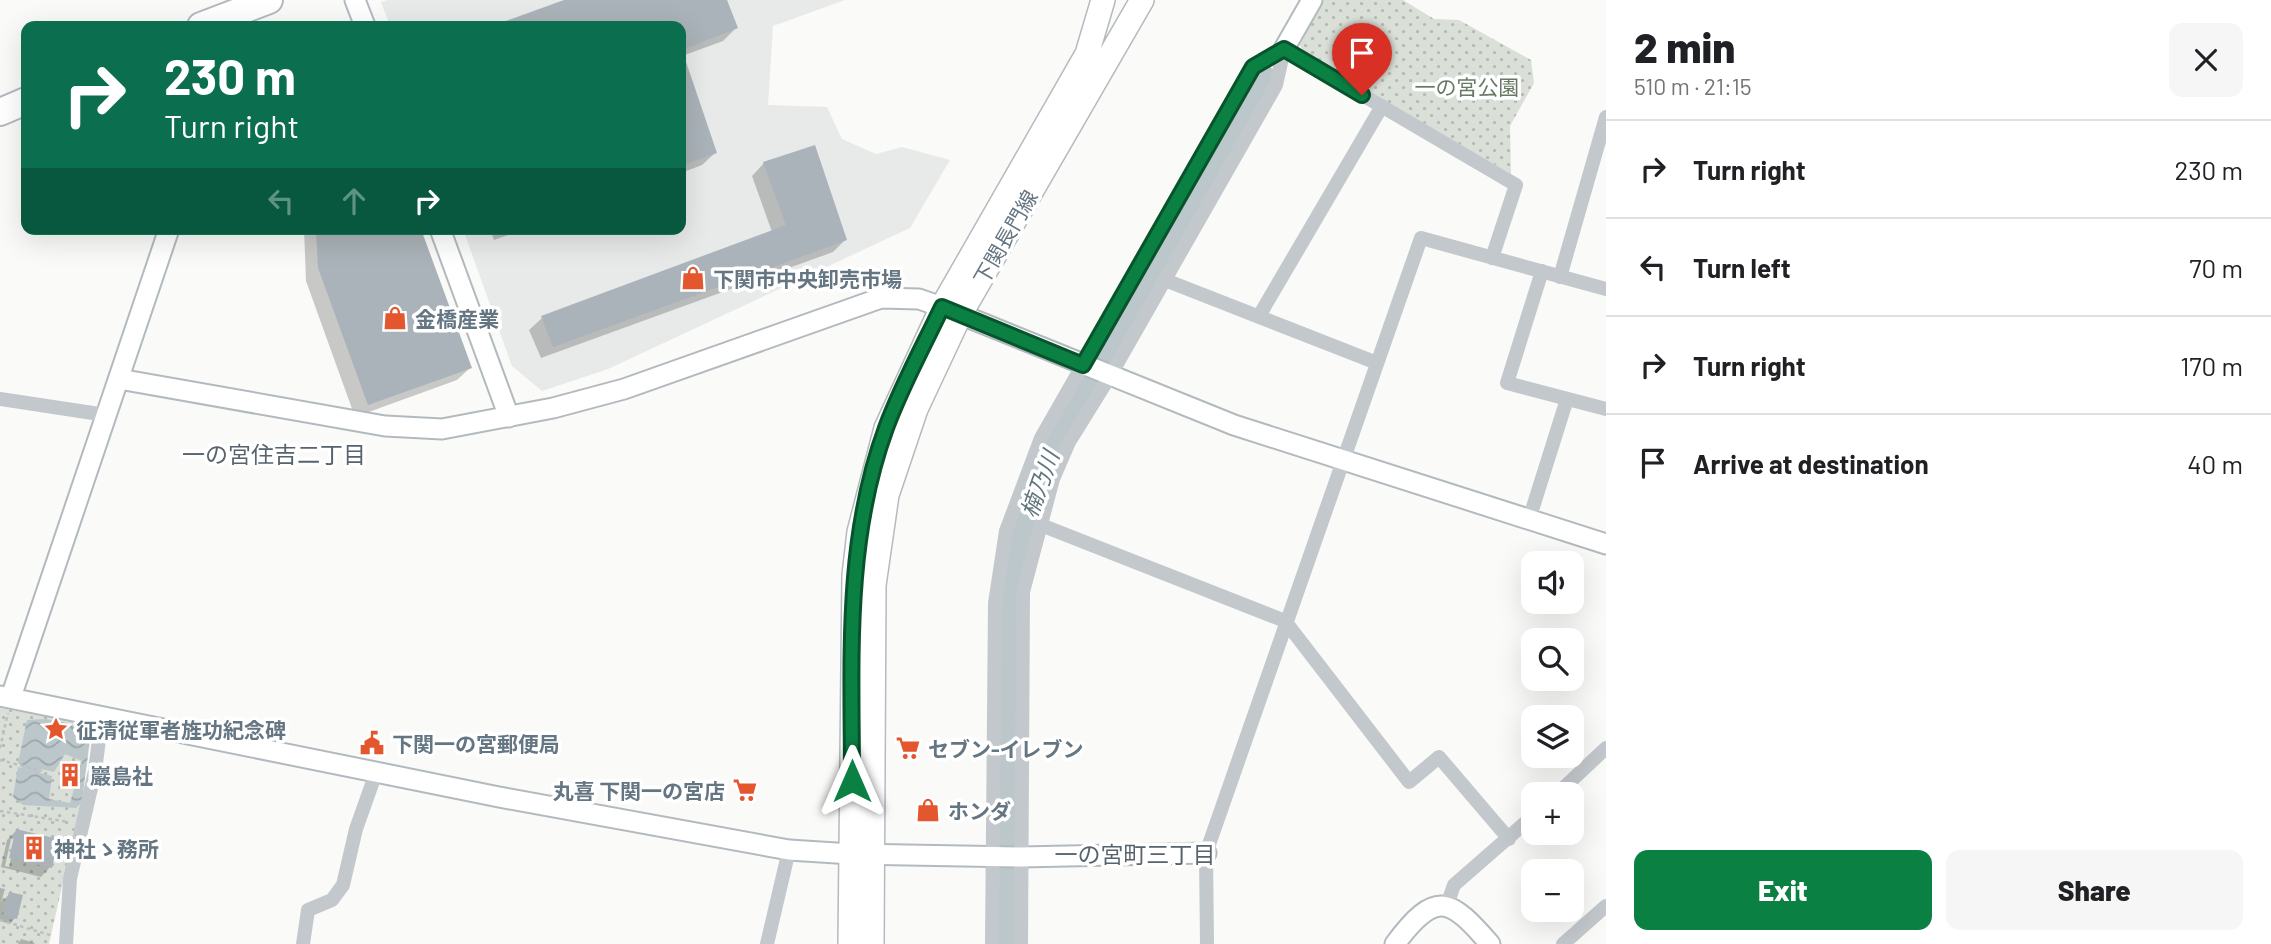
<!DOCTYPE html>
<html lang="en">
<head>
<meta charset="utf-8">
<style>
	:root { --surface:#fff; --page:#f6f6f6; --text:#202124; --muted:#757577; --line:#e0e0e0; --accent:#0b8043 }
	body { margin:0; font-family:Barlow,"Noto Sans JP",sans-serif; background:var(--page); color:var(--text); height:100vh; display:flex; flex-direction:column; font-size:26px; white-space:nowrap }
	* { box-sizing:border-box; margin:0 }
	p { font-size:23px; color:var(--muted) }
	.icon { flex:none; width:38px; height:38px; fill:none; stroke:currentColor; stroke-width:2; stroke-linecap:round; stroke-linejoin:round }
	.map { position:relative; flex:1; overflow:hidden }
	.drawer { display:flex; flex-direction:column; background:var(--surface); width:665px }
	.drawer>* { flex:none }
	.hud { position:absolute; left:21px; top:21px; width:665px; height:214px; border-radius:14px; box-shadow:0 7px 28px #0002; background:#0b6e4f; color:#fff; overflow:hidden }
	.buttons { position:absolute; left:1521px; top:551px; display:grid; gap:14px }
	.buttons a { display:grid; place-items:center; width:63px; height:63px; border-radius:14px; background:var(--surface); box-shadow:0 7px 28px #0002; font-size:35px }
	.pin { position:absolute; display:grid; place-items:center; width:60px; height:60px; color:#fff; margin:-72px -30px; border-radius:50% 50% 50% 0; rotate:-45deg; box-shadow:0 0 7px #0007 }
	.pin .icon { rotate:45deg }
	.me { position:absolute; width:77px; margin:-38px; rotate:0deg; stroke-linejoin:round; filter:drop-shadow(0 0 5px #0008) }
	.turn { display:flex; align-items:center; gap:24px; height:147px; padding:0 28px; font-size:32px }
	.turn .icon { width:91px; height:91px; stroke-width:2.5 }
	.turn b { display:block; font-size:49px; line-height:60px }
	.lanes { display:flex; align-items:center; height:66px; padding:0 28px; background:#0003; justify-content:center; gap:35px; direction:ltr }
	.lanes .off { opacity:.35 }
	.round { display:grid; place-items:center; flex:none; width:74px; height:74px; border-radius:14px; background:var(--page) }
	.overview { display:flex; align-items:center; justify-content:space-between; height:119px; padding:0 28px }
	h1 { font-size:42px; font-weight:800; line-height:52px }
	.button { display:flex; gap:14px; margin-top:auto; padding:14px 28px }
	.button a { flex:1; height:80px; border-radius:14px; background:var(--accent); color:#fff; font-size:28px; font-weight:800; line-height:80px; text-align:center }
	.button a+a { background:var(--page); color:var(--text) }
	ul { padding:0; list-style:none }
	li { display:flex; align-items:center; gap:21px; height:98px; padding:0 28px; border-top:2px solid var(--line) }
	li div { flex:1 }
	li b { display:block; font-size:26px }
	li em { font-style:normal }
	main { display:flex; flex:1; min-height:0 }
	.map>svg:first-child { display:block }
</style>
</head>
<body>
<main>
<div class="map">
<svg width="1606" height="944" viewBox="0 0 1606 944">
	<defs>
		<pattern id="park-dots" width="8" height="8" patternUnits="userSpaceOnUse" patternTransform="scale(1.75)"><rect width="8" height="8" fill="#dadfd7"/><path d="M2 2h.1M6 6h.1" fill="none" stroke="#b4b9b4" stroke-width="1.8" stroke-linecap="round"/></pattern>
		<pattern id="water-waves" width="16" height="10" patternUnits="userSpaceOnUse" patternTransform="scale(1.75)"><rect width="16" height="10" fill="#bbc7cb"/><path d="M0 5q4-4 8 0t8 0" fill="none" stroke="#9ca6aa"/></pattern>
	</defs>
	<rect width="100%" height="100%" fill="#fafaf8"/>
	<path fill="#e8e9e9" d="M387,0H845L773,26L768,105L827,107L842,139L876,154L902,147L950,160L910,228L608,369L542,391L512,366L463,229H681V26H390L381,2Z"/>
	<path fill="url(#park-dots)" d="M1324,0H1403L1434,19L1459,20L1531,60L1534,83L1510,126L1511,174L1305,54L1298,42Z
		M0,708L83,722L91,736L81,803L49,944H0Z"/>
	<path fill="url(#water-waves)" fill-rule="evenodd" d="M46,719L55,721L52,734H61L58,721L86,728L90,736L82,802L76,808L23,805L13,797L18,767L22,768L23,765L18,763L27,720ZM65,754L82,761L70,803L49,799L52,776L40,773L41,769L54,772Z"/>
	<path fill="#0003" fill-rule="evenodd" d="M569,0H725L736,28L723,41L682,56L715,153L702,165L681,173V26H496Z
		M764,163L845,240L833,252L541,358L529,330L542,318L772,232L752,176Z
		M304,229H419L470,368L457,380L355,417L306,281Z
		M490,229H525L494,240Z
		M68,771L73,772L70,782L64,781Z
		M16,831L50,867L41,877L1,867L7,840ZM11,839H15L9,867L5,866Z
		M0,888L5,889L1,902L10,894L15,918L10,924L0,921Z
		M21,939L35,943L34,944H18Z"/>
	<g fill="none" stroke-linecap="round" stroke-linejoin="round">
		<path stroke="#bbc7cb" stroke-width="26" d="M1007,944C1007,878 1007,812 1007,747C1007,632 1006,552 1053,444L1263,78"/>
	</g>
	<path fill="#aab3b9" d="M564,0H727L738,28L682,50L717,153L681,166V26H492Z
		M815,145L847,240L553,347L541,316L786,225L763,162Z
		M316,229H421L472,368L368,405L318,268Z
		M16,829L58,839L52,868L9,858Z
		M9,892L23,895L17,919L3,915Z"/>
	<g fill="none" stroke-linecap="round" stroke-linejoin="round">
		<g stroke="#b3babf" stroke-width="23">
			<path id="secondary" d="M355,0L365,26
				M1284,49L1312,0
				M440,229L509,417
				M119,379L385,426L442,429L553,408L624,389L881,298L919,299L942,307L1234,425L1606,544
				M0,696L499,797L789,850L852,854L1021,857L1206,853
				M11,697L169,229
				M1395,944C1436,889 1450,898 1490,944"/>
		</g>
		<g stroke="#b5babe" stroke-width="26">
			<path id="primary" d="M850,944L854,575L859,532L886,428L942,307L1087,54L1103,0
				M872,944L874,585L887,495L916,409L960,315L1142,0"/>
		</g>
		<g stroke="#b4b9bd" stroke-width="30">
			<path id="highway" d="M201,26L269,0
				M0,112L26,101"/>
		</g>
		<path stroke="#bbbfc2" stroke-width="2.5" stroke-dasharray="3.5 3.5" stroke-linecap="butt" d="M0,748L8,713
			M0,760L42,771
			M0,811L69,822
			M0,920L53,936"/>
		<path stroke="#c3c8cc" stroke-width="14" d="M1284,49L1516,185L1492,258
			M1542,271L1507,383L1606,409
			M1560,277L1606,117
			M1165,280L1377,363
			M1259,316L1382,106
			M0,399L106,415
			M1533,507L1567,399
			M1041,525L1285,621L1409,782L1439,757L1509,839
			M1557,794L1606,748
			M1447,905L1454,885L1533,816
			M66,944L70,879L95,771L102,716
			M303,944L308,910L332,900L343,885L356,829L377,770
			M767,944L789,850
			M992,944L995,603L1006,531L1041,438L1253,67L1284,49
			M1021,944L1023,592L1053,479L1069,442L1110,376L1276,85L1284,49
			M1207,944L1206,853L1421,238L1606,289
			M1563,944L1606,906"/>
		<use href="#secondary" stroke="#fff" stroke-width="19"/>
		<use href="#primary" stroke="#fff" stroke-width="23"/>
		<use href="#highway" stroke="#fff" stroke-width="26"/>
	</g>
	<g fill="none" stroke-linecap="round" stroke-linejoin="round">
		<g stroke="#07532c" stroke-width="18">
			<path id="route" d="M852,781C852,663 844,542 886,428C901,387 923,347 942,307L1083,365L1253,67L1284,49L1362,95"/>
		</g>
		<use href="#route" stroke="#0b8043" stroke-width="12"/>
	</g>
	<defs>
		<g id="shop-bare" transform="scale(1.89)"><path d="M-5-2.5h2.3a2.7 3.5 0 0 1 5.4 0H5L5.5 6h-11ZM-1.5-2.5h3a1.5 2.3 0 0 0-3 0Z" fill="#e4572e" stroke="#fff" stroke-width="2.5" paint-order="stroke"/></g>
		<g id="sight-bare" transform="scale(1.89)"><path d="M0-6L1.8-2.2L6-1.7L2.9 1.2L3.7 5.4L0 3.3L-3.7 5.4L-2.9 1.2L-6-1.7L-1.8-2.2Z" fill="#e4572e" stroke="#fff" stroke-width="2.5" paint-order="stroke"/></g>
		<g id="civic-bare" transform="scale(1.89)"><path d="M-.6-6.5H3V-4.5H.6V-3L4-1V1h2V6H-6V1h2V-1L-.6-3ZM-1.2 2.5V6h2.4V2.5Z" fill="#e4572e" stroke="#fff" stroke-width="2.5" paint-order="stroke"/></g>
		<g id="supermarket-bare" transform="scale(1.89)"><path d="M-6-5.5h2.5l.6 2H6L4.5 2H-2.5L-4.4-4H-6ZM-1.5 3.2a1.3 1.3 0 1 0 .1 0ZM3 3.2a1.3 1.3 0 1 0 .1 0Z" fill="#e4572e" stroke="#fff" stroke-width="2.5" paint-order="stroke"/></g>
		<g id="building-bare" transform="scale(1.89)"><path d="M-4-6H4V6H1V3H-1V6H-4ZM-2.5-4.3h1.7v1.8h-1.7ZM.8-4.3h1.7v1.8H.8ZM-2.5-1h1.7V.8h-1.7ZM.8-1h1.7V.8H.8Z" fill="#e4572e" stroke="#fff" stroke-width="2.5" paint-order="stroke"/></g>
	</defs>
	<g fill-rule="evenodd">
		<use href="#shop-bare" x="693" y="278"/>
		<use href="#shop-bare" x="395" y="318"/>
		<use href="#sight-bare" x="56" y="729"/>
		<use href="#civic-bare" x="372" y="743"/>
		<use href="#supermarket-bare" x="908" y="748"/>
		<use href="#building-bare" x="70" y="775"/>
		<use href="#supermarket-bare" x="745" y="790"/>
		<use href="#shop-bare" x="928" y="810"/>
		<use href="#building-bare" x="34" y="848"/>
	</g>
	<g text-anchor="middle" dominant-baseline="central" stroke-width="7" stroke-linejoin="round" paint-order="stroke">
		<g font-size="21" fill="#687a64" stroke="#fff">
			<text x="1467" y="86">一の宮公園</text>
		</g>
		<g font-size="21" fill="#657683" stroke="#fff">
			<text transform="translate(1005 237) rotate(-60)">下関長門線</text>
		</g>
		<g font-size="21" font-weight="bold" fill="#657683" stroke="#fff" text-anchor="start">
			<text x="713" y="278">下関市中央卸売市場</text>
			<text x="415" y="318">金橋産業</text>
			<text x="76" y="729">征清従軍者旌功紀念碑</text>
			<text x="392" y="743">下関一の宮郵便局</text>
			<text x="928" y="748">セブン-イレブン</text>
			<text x="90" y="775">巖島社</text>
			<text x="725" y="790" text-anchor="end">丸喜 下関一の宮店</text>
			<text x="948" y="810">ホンダ</text>
			<text x="54" y="848">神社ゝ務所</text>
		</g>
		<g font-size="23" fill="#57646e" stroke="#fff">
			<text x="274" y="454">一の宮住吉二丁目</text>
			<text x="1135" y="854">一の宮町三丁目</text>
		</g>
		<g font-size="23" font-style="italic" fill="#60757c" stroke="#fff">
			<text transform="translate(1039 484) rotate(-70)">楠乃川</text>
		</g>
	</g>
</svg>
<div class="buttons">
<a><svg class="icon" aria-label="sound" viewBox="0 0 24 24"><path d="M4 9h4l5-4v14l-5-4H4zM17 9q2 3 0 6"/></svg></a>
<a><svg class="icon" aria-label="search" viewBox="0 0 24 24"><circle cx="10" cy="10" r="6"/><path d="M15 15l6 6"/></svg></a>
<a><svg class="icon" aria-label="layers" viewBox="0 0 24 24"><path d="M12 4l9 5-9 5-9-5zM3 14l9 5 9-5"/></svg></a>
<a>+</a>
<a>−</a>
</div>
<div class="pin" style="left:1362px;top:95px;background:#d93025"><svg class="icon" aria-label="arrive" viewBox="0 0 24 24"><path d="M6 21V4h12l-3 4 3 4H6"/></svg></div>
<svg class="me" style="left:852px;top:781px" viewBox="-20 -20 40 40"><path d="M0-17L14 15 0 8-14 15z" fill="#0b8043" stroke="#fff" stroke-width="4"/></svg>
<div class="hud">
<div class="turn"><svg class="icon" aria-label="right" viewBox="0 0 24 24"><path d="M7 20v-9h11M14 6l5 5-5 5"/></svg><div><b>230 m</b>Turn right</div></div>
<div class="lanes"><svg class="icon off" aria-label="left" viewBox="0 0 24 24"><path d="M17 20v-9H6M10 6l-5 5 5 5"/></svg><svg class="icon off" aria-label="ahead" viewBox="0 0 24 24"><path d="M12 20V5M6 11l6-6 6 6"/></svg><svg class="icon" aria-label="right" viewBox="0 0 24 24"><path d="M7 20v-9h11M14 6l5 5-5 5"/></svg></div>
</div>
</div>
<section class="drawer">
<div class="overview"><div><h1>2 min</h1><p>510 m · 21:15</p></div><a class="round"><svg class="icon" aria-label="close" viewBox="0 0 24 24"><path d="M6 6l12 12M18 6L6 18"/></svg></a></div>
<ul>
<li><svg class="icon" aria-label="right" viewBox="0 0 24 24"><path d="M7 20v-9h11M14 6l5 5-5 5"/></svg><div><b>Turn right</b></div><em>230 m</em></li>
<li><svg class="icon" aria-label="left" viewBox="0 0 24 24"><path d="M17 20v-9H6M10 6l-5 5 5 5"/></svg><div><b>Turn left</b></div><em>70 m</em></li>
<li><svg class="icon" aria-label="right" viewBox="0 0 24 24"><path d="M7 20v-9h11M14 6l5 5-5 5"/></svg><div><b>Turn right</b></div><em>170 m</em></li>
<li><svg class="icon" aria-label="arrive" viewBox="0 0 24 24"><path d="M6 21V4h12l-3 4 3 4H6"/></svg><div><b>Arrive at destination</b></div><em>40 m</em></li>
</ul>
<div class="button"><a>Exit</a><a>Share</a></div>
</section>
</main>
</body>
</html>
